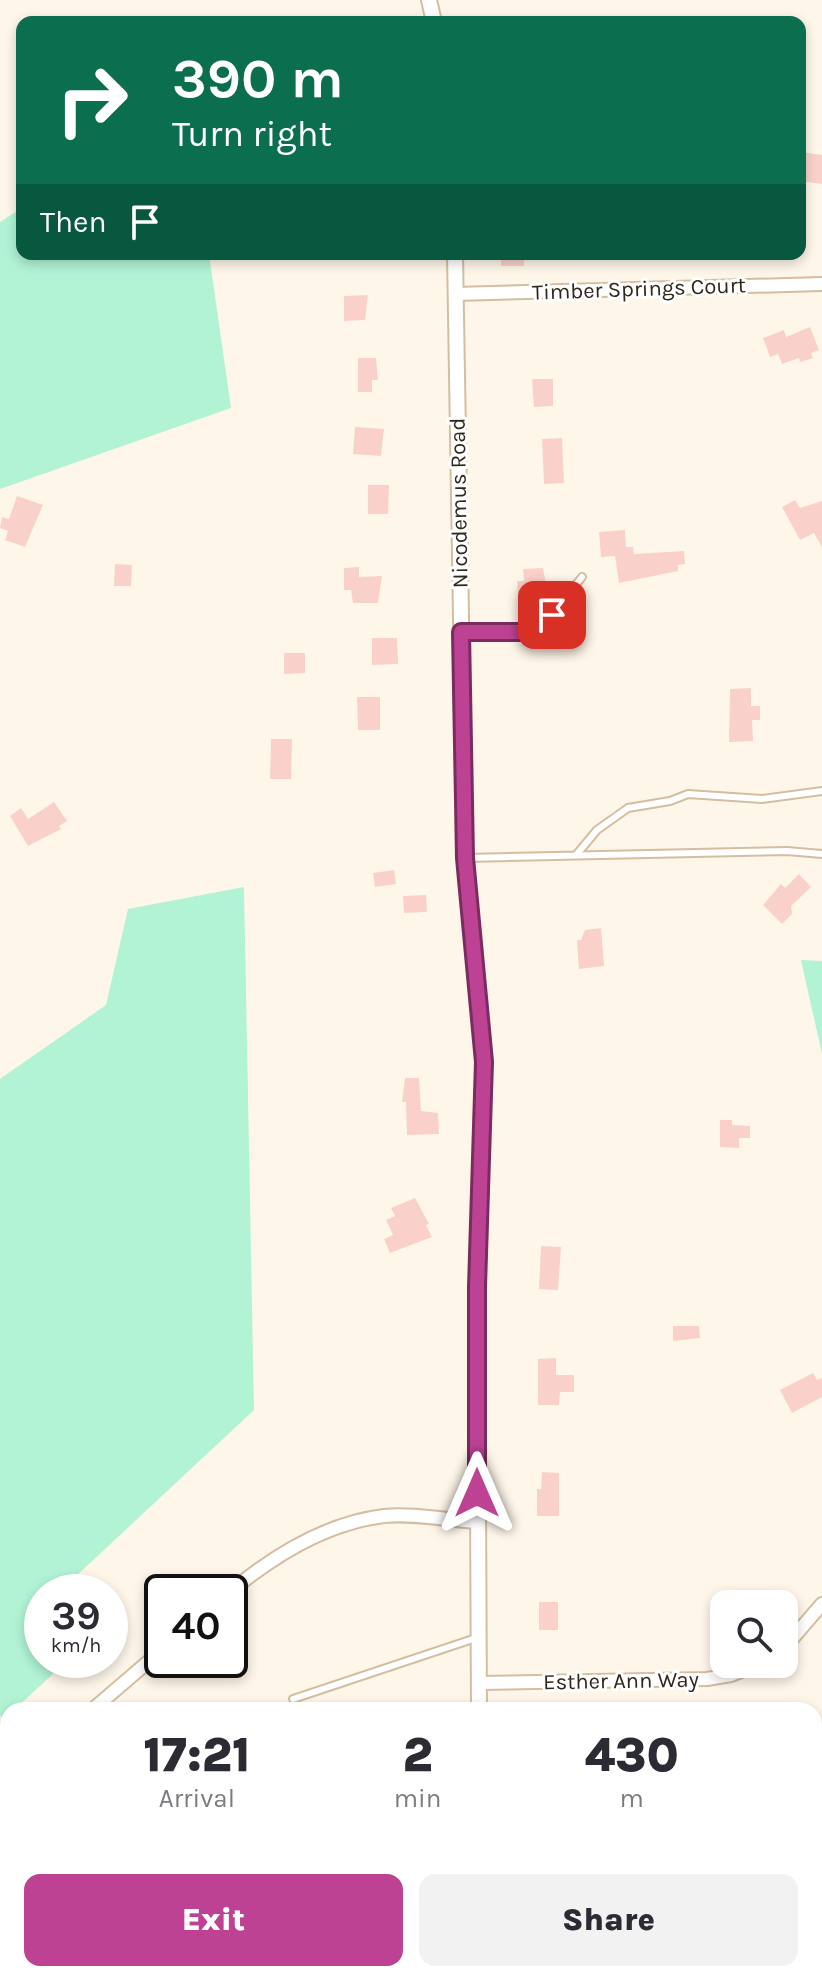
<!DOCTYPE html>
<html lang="en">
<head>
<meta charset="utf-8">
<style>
	:root { --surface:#fff; --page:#f2f2f3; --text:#2b2b33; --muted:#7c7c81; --accent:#bd4294 }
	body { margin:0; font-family:Karla,sans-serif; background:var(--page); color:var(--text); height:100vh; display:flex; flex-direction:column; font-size:30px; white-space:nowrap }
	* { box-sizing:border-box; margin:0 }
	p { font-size:26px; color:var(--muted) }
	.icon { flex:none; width:44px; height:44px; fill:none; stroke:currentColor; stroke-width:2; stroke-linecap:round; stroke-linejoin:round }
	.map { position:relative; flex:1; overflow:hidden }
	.side { position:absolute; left:0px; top:1702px; width:822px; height:280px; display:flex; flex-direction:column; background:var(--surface); border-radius:24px 24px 0 0; box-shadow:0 4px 12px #0003 }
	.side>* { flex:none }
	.top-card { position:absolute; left:16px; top:16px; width:790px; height:244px; border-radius:16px; box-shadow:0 4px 12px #0003; background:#0b6e4f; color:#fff; overflow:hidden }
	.fabs { position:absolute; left:710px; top:1590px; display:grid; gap:16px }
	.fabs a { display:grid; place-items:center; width:88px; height:88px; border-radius:16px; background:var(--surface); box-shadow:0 4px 12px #0003; font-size:40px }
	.speed { position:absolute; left:24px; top:1574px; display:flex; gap:16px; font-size:40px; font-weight:700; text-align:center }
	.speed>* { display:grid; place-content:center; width:104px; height:104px; border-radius:50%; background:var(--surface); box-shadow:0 4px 12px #0003; line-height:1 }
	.speed small { font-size:20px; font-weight:400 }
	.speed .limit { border:4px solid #111; border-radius:12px; background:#fff; color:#111 }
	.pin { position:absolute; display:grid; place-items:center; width:68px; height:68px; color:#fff; margin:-34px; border-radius:16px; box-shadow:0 4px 12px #0006 }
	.me { position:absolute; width:88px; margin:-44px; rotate:0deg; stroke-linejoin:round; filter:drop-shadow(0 0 6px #0008) }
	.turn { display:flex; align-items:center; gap:28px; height:168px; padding:0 24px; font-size:36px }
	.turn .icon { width:104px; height:104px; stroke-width:2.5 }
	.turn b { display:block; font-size:56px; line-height:68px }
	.then { display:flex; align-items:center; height:76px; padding:0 24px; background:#0003; gap:16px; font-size:30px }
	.eta { display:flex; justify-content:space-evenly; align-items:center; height:136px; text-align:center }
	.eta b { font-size:48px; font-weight:800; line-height:56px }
	.cta { display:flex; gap:16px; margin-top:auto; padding:16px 24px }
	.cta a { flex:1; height:92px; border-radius:16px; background:var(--accent); color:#fff; font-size:32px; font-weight:800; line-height:92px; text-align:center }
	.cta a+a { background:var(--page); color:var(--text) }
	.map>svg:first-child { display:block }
</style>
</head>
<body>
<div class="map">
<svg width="822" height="1982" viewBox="0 0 822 1982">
	<rect width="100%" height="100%" fill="#fff6ea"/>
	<path fill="#b1f3d4" d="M22,208V254H209L231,408L0,489V222Z
		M244,887L254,1410L59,1592H42V1660H68L14,1710H8L4,1719L0,1715V1079L106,1005L128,909Z
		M801,960L822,961V1054Z
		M822,1763V1982H707L706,1974H814V1767Z"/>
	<path fill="#fad1ca" d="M800,152L822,155V184L800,181Z
		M501,254H524V266H501Z
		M368,295L365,320L344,321V296Z
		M810,327L819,350L811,353L813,358L800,362L799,358L782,364L778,354L770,357L763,338L784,330L786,337Z
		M358,358H376L378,380H372V392H358Z
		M532,379H553V406L534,407Z
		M355,427L384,429L381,456L353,454Z
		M562,438L564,483L544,484L542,439Z
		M368,485H389L388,514H368Z
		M17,496L43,505L25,547L5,540L8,531L0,528L2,517L9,519Z
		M795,500L800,508L822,501V547L814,533L800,540L782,507Z
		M625,530L626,547H633L634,554L684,551L685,564L678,565V571L619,583L615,556L601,557L599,532Z
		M115,564L132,565L131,586H114Z
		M359,567V577L382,576L378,603H353L351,590H344V568Z
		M543,568L548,594L546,606L519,608L517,581H524L523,569Z
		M372,638H397L398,664L372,665Z
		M284,653H305V673L284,674Z
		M751,688V706H760V720H752L753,741L729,742L730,689Z
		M357,697H380V730H358Z
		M271,739H292L291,779H270Z
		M54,802L67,821L59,826L61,829L28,846L10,816L21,808L28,819Z
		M394,870L396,884L375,887L373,873Z
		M799,874L811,887L791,906L792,914L782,924L763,905L781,884L785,888Z
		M426,895L427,912L404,913L403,896Z
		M601,928L604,966L579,969L577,940H581L585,930Z
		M405,1078H419L421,1111L438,1113L439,1134L407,1135L406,1102H402Z
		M720,1120H732V1125L750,1126V1138H739V1148L720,1147Z
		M415,1198L429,1224L426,1225L432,1237L390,1253L384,1239L393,1235L386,1220L395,1216L391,1208Z
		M541,1246L561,1247L558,1290L539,1289Z
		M673,1326H699L700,1338L673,1341Z
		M556,1358V1375H574V1392H560L559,1405H538V1359Z
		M813,1373L817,1380L822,1378V1397L792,1413L780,1390Z
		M542,1472L559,1473V1516H537V1489H541Z
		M539,1602H558V1630H539Z"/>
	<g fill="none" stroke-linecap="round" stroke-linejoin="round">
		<g stroke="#d4bea2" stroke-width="10">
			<path id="service" d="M461,632H529L552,615L582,577
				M577,854L597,830L628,808L670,801L688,794L762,799L822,791
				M465,858L787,851L822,854
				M293,1699L479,1637"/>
		</g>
		<g stroke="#d4bea2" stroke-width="16">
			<path id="minor" d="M455,294L822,284
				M230,1592C273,1556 327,1523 384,1516C413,1513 447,1520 477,1522
				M784,1648L822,1604
				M480,1683L707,1679L731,1675L759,1664
				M92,1710L162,1650
				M0,1788L8,1782"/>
		</g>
		<g stroke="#d4bea2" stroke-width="18">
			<path id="tertiary" d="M429,0L434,22
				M455,254L465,858L484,1062L477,1287L479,1710
				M531,1974L534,1982"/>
		</g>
		<use href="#service" stroke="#fff" stroke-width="6"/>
		<use href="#minor" stroke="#fff" stroke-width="12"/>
		<use href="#tertiary" stroke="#fff" stroke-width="14"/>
	</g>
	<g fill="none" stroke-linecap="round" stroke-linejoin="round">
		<g stroke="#7b2b60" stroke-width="20">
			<path id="route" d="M477,1493V1287L484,1062L465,858L461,632H529L552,615"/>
		</g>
		<use href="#route" stroke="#bd4294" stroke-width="14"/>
	</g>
	<g text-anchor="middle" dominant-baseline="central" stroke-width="6" stroke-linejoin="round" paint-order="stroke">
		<g font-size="22" fill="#2f271c" stroke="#fff">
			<text transform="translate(639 289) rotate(-2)">Timber Springs Court</text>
			<text transform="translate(459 503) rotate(-91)">Nicodemus Road</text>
			<text transform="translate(621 1681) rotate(-1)">Esther Ann Way</text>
		</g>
	</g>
</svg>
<div class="fabs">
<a><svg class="icon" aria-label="search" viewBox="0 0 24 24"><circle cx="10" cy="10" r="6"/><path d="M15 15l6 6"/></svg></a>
</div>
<div class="speed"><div>39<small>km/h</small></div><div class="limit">40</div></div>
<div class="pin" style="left:552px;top:615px;background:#d93025"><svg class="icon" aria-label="arrive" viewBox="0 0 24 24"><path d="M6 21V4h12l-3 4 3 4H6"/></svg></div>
<svg class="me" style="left:477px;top:1493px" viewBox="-20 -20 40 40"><path d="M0-17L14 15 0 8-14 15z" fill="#bd4294" stroke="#fff" stroke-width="4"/></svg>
<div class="top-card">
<div class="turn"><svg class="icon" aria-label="right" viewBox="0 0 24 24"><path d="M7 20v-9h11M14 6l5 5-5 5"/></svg><div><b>390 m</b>Turn right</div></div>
<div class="then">Then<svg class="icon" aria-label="arrive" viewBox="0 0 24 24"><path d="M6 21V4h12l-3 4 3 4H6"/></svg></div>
</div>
<section class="side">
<div class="eta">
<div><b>17:21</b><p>Arrival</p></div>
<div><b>2</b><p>min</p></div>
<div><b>430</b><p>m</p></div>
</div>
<div class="cta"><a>Exit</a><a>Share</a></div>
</section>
</div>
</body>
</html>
